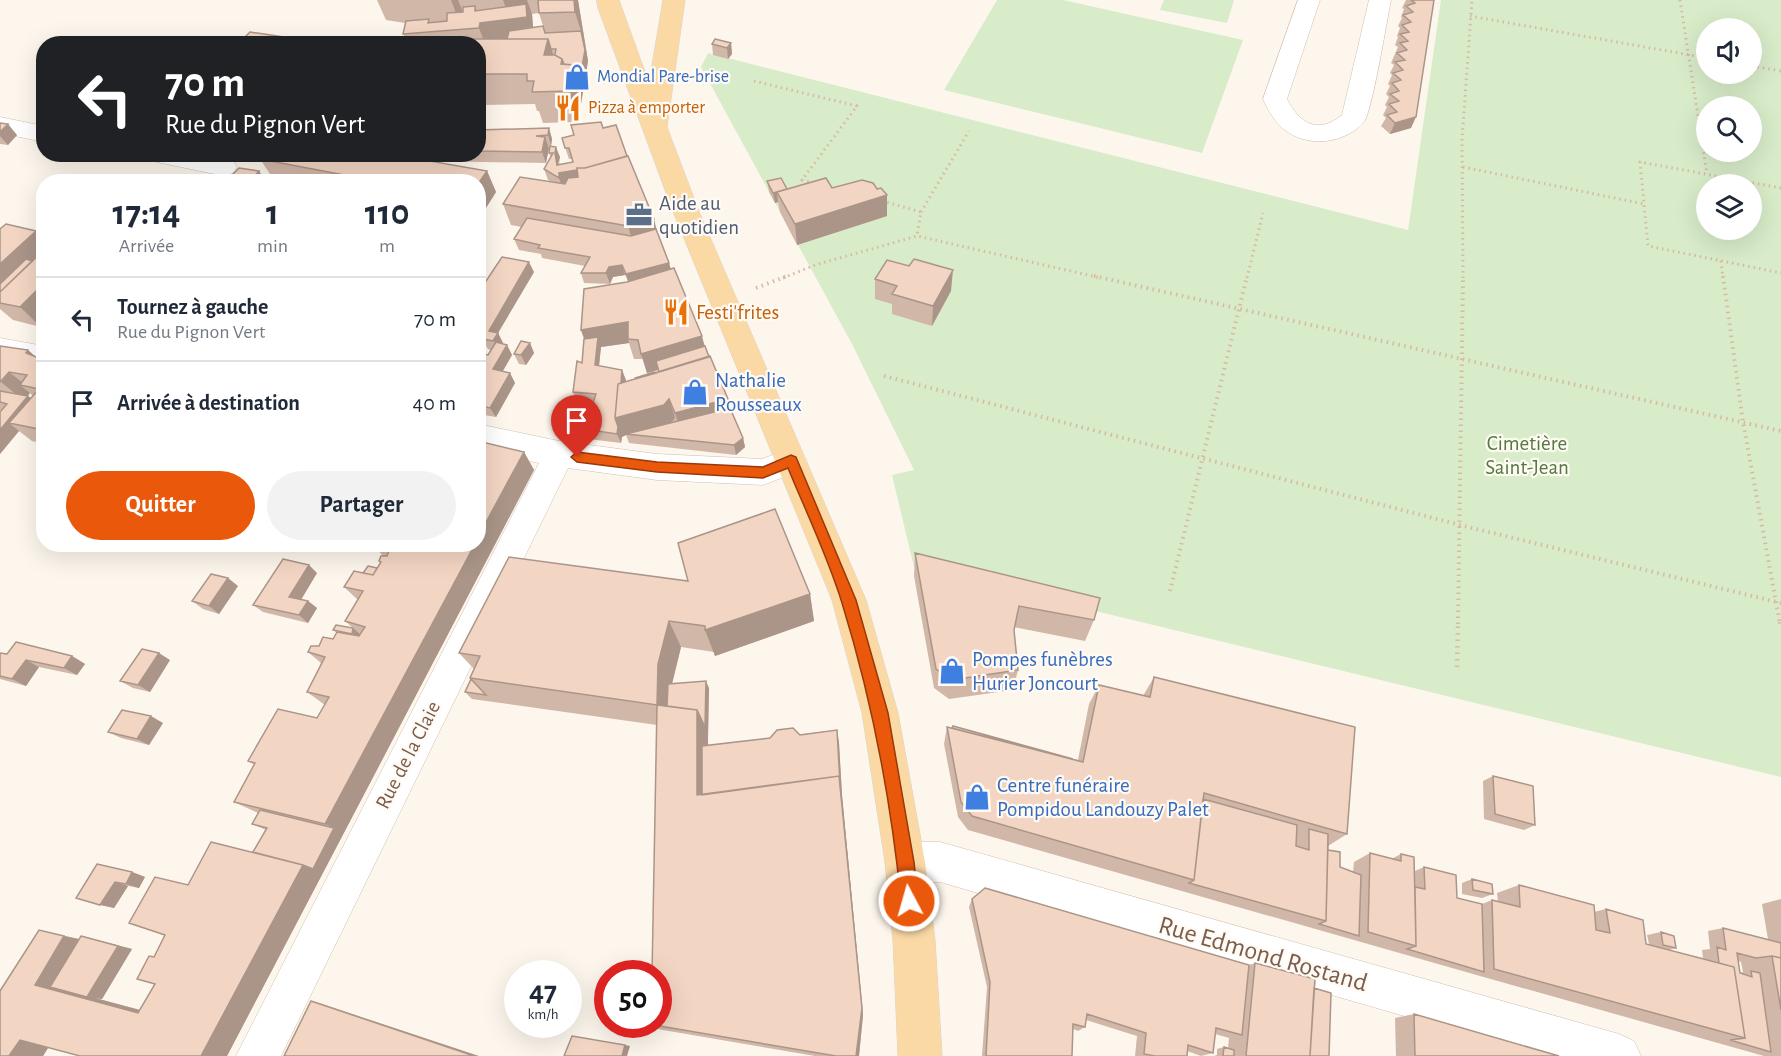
<!DOCTYPE html>
<html lang="fr">
<head>
<meta charset="utf-8">
<style>
	:root { --surface:#fff; --page:#f2f2f3; --text:#1f2937; --muted:#747a83; --line:#e0e1e3; --accent:#ea580c }
	body { margin:0; font-family:"Alegreya Sans",sans-serif; background:var(--page); color:var(--text); height:100vh; display:flex; flex-direction:column; font-size:22px; white-space:nowrap }
	* { box-sizing:border-box; margin:0 }
	p { font-size:20px; color:var(--muted) }
	.icon { flex:none; width:33px; height:33px; fill:none; stroke:currentColor; stroke-width:2; stroke-linecap:round; stroke-linejoin:round }
	.map { position:relative; flex:1; overflow:hidden }
	.panel { position:absolute; left:36px; top:174px; width:450px; height:378px; display:flex; flex-direction:column; background:var(--surface); border-radius:24px; box-shadow:0 6px 24px #0002 }
	.panel>* { flex:none }
	.hud { position:absolute; left:36px; top:36px; width:450px; height:126px; border-radius:24px; box-shadow:0 6px 24px #0002; background:#202124; color:#fff; overflow:hidden }
	.controls { position:absolute; left:1696px; top:18px; display:grid; gap:12px }
	.controls a { display:grid; place-items:center; width:66px; height:66px; border-radius:50%; background:var(--surface); box-shadow:0 6px 24px #0002; font-size:30px }
	.speed { position:absolute; left:504px; top:960px; display:flex; gap:12px; font-size:30px; font-weight:700; text-align:center }
	.speed>* { display:grid; place-content:center; width:78px; height:78px; border-radius:50%; background:var(--surface); box-shadow:0 6px 24px #0002; line-height:1 }
	.speed small { font-size:15px; font-weight:400 }
	.speed .limit { border:9px solid #d22; background:#fff; color:#111 }
	.pin { position:absolute; display:grid; place-items:center; width:51px; height:51px; color:#fff; margin:-62px -26px; border-radius:50% 50% 50% 0; rotate:-45deg; box-shadow:0 0 6px #0007 }
	.pin .icon { rotate:45deg }
	.me { position:absolute; width:66px; margin:-33px; rotate:354deg; stroke-linejoin:round; filter:drop-shadow(0 0 4px #0008) }
	.turn { display:flex; align-items:center; gap:21px; height:126px; padding:0 30px; font-size:27px }
	.turn .icon { width:78px; height:78px; stroke-width:2.5 }
	.turn b { display:block; font-size:42px; line-height:51px }
	.eta { display:flex; justify-content:space-evenly; align-items:center; height:102px; text-align:center }
	.eta b { font-size:36px; font-weight:700; line-height:42px }
	.action { display:flex; gap:12px; margin-top:auto; padding:12px 30px }
	.action a { flex:1; height:69px; border-radius:36px; background:var(--accent); color:#fff; font-size:24px; font-weight:700; line-height:69px; text-align:center }
	.action a+a { background:var(--page); color:var(--text) }
	ul { padding:0; list-style:none }
	li { display:flex; align-items:center; gap:18px; height:84px; padding:0 30px; border-top:2px solid var(--line) }
	li div { flex:1 }
	li b { display:block; font-size:22px }
	li em { font-style:normal }
	.map>svg:first-child { display:block }
</style>
</head>
<body>
<div class="map">
<svg width="1781" height="1056" viewBox="0 0 1781 1056">
	<rect width="100%" height="100%" fill="#fdf6ec"/>
	<path fill="#d8ecc9" fill-rule="evenodd" d="M997,0H1063L1243,40L1202,153L944,90Z
		M1164,0H1234L1227,23L1160,10Z
		M1441,0H1781V777L914,567L892,475L914,470L852,344L701,67L708,53L1408,230ZM1707,28H1752V74H1707ZM1707,106H1752V152H1707ZM1707,184H1752V230H1707Z"/>
	<g fill="none" stroke-linecap="round" stroke-linejoin="round">
		<g stroke="#d1beb0" stroke-width="1">
			<path id="minor" d="M1298,0H1320L1287,99C1300,125 1319,134 1342,115L1369,0H1391C1387,20 1372,112 1364,122C1352,136 1331,143 1313,141C1287,138 1273,122 1263,99Z
				M0,117L44,126V142L0,133Z
				M145,154H204L233,161L237,167L233,173L224,176L157,162L148,160Z
				M0,338L44,346V368L0,360Z
				M478,424L559,441L657,454L762,459L791,448L802,452L807,461L802,470L763,485L657,480L568,468L281,1056H236L539,463L478,450Z
				M905,842H940L1619,1034L1634,1041L1641,1056H1543L940,882H905L891,876L885,862L891,848Z"/>
		</g>
		<g stroke="#dad1cd" stroke-width="1">
			<path id="major" d="M597,0H619L649,83L663,0H685L667,127L698,209L866,600L898,713L925,862L935,940L942,1056H898L893,940L885,862L862,713L832,600L672,209L598,8Z"/>
		</g>
		<path stroke="#d9b8a5" stroke-width="3" stroke-dasharray="1.5 4" stroke-linecap="butt" d="M1680,0L1707,174
			M1470,16L1707,58
			M1752,66L1781,71
			M754,81L857,106L802,180L814,183
			M1463,167L1644,204
			M1781,188L1640,162L1648,246L1781,273
			M882,201L921,212L917,236
			M921,212L969,131
			M1721,261L1723,278
			M783,278L815,265L917,236L1101,278
			M1247,278L1263,213
			M1463,278L1462,140L1472,0"/>
		<path stroke="#d9b8a5" stroke-width="4" stroke-dasharray="1.5 4.5" stroke-linecap="butt" d="M1094,276L1781,431
			M1723,276L1743,422L1780,624
			M756,288L787,276
			M884,376L1460,525L1781,603
			M1170,591L1247,276
			M1458,624L1463,276"/>
		<path stroke="#d9b8a5" stroke-width="4.5" stroke-dasharray="1.5 5" stroke-linecap="butt" d="M1780,622L1781,627
			M1457,667L1458,622"/>
		<use href="#minor" fill="#fff" fill-rule="evenodd"/>
		<use href="#major" fill="#fbd9a5" fill-rule="evenodd"/>
	</g>
	<path fill="#d1b7a8" fill-rule="evenodd" d="M377,0H578L588,61L578,122L543,123L539,111H537L535,104L483,105L480,111H478V44L406,39L403,34L405,23L386,20ZM539,13L543,26L533,28L532,14Z
		M1406,0H1434L1411,128L1390,134L1381,126L1386,118L1383,115L1387,107L1385,105L1389,97L1386,94L1390,86L1388,84L1392,75L1390,73L1394,65L1391,63L1398,47L1395,45L1398,37L1397,36L1400,28L1398,26L1402,18L1401,17L1404,9L1402,8Z
		M731,43L732,54L728,59L713,55L712,44Z
		M0,123L17,135L8,145L0,144Z
		M549,128L552,139L551,146H548L549,148L546,163L425,161L487,171L496,192L479,219L478,182H281L274,180L260,159L264,154H478V130Z
		M603,128L627,156L656,229L671,269L705,346L743,438L745,447L736,455L629,443L626,435L622,437L621,443L588,439L584,429L593,403L577,402L573,392L582,363L584,339L581,330L628,281L625,275L613,277L610,284L584,283L581,273L585,266L542,258L541,254L519,250L514,239L522,227L511,225L503,204L552,182L548,180L544,169L551,158L549,153L550,146L560,157L559,165L573,162L572,159H569L562,138ZM629,343L634,359H643L647,373L659,370V372L626,382L622,370L599,366L601,347Z
		M259,171L266,182H237L232,175Z
		M767,181L787,189L832,188L887,216L797,245L780,212L778,202L775,203L769,192Z
		M0,229L44,238V324L41,327L13,320L0,309Z
		M534,272L498,333L503,343L502,344L507,345L512,355L503,371L510,373L515,383L496,417L478,414V293ZM485,344L488,349L491,350L488,355L480,353Z
		M875,279L951,291L932,326L892,314V304L875,299Z
		M530,343L534,353L526,365L519,364L514,354Z
		M0,346L28,350L35,357L44,360V444L32,441L19,431L0,454L2,410H0ZM30,393L33,396L31,398L27,396Z
		M524,452L534,470L227,1056L48,1048L43,1056H0L39,930L79,939L81,936L132,949L102,999L95,998L140,1010L155,984L154,957L165,935L188,885L253,852L266,830L252,824L258,813L234,802L255,765L248,761L317,718L325,705L307,692L321,663L308,652L333,639L337,633L333,630L353,628L360,634L345,621L358,600L344,587L363,573L377,568L380,563L379,561L383,556L375,547L478,544Z
		M915,553L1094,620L1085,641L1014,627V630L1018,670L1013,690L949,699L934,688L914,576Z
		M317,573L301,599L308,601L317,608L308,623L263,612L253,605Z
		M688,581L810,594L814,621L715,656L714,652L681,647L672,684L709,688L708,745L837,730L839,743L842,795L863,1015L859,1056H815L657,1029L644,1024H658L657,725L472,699L465,692L471,679L470,678L474,669L459,653Z
		M238,586L219,614L203,609L192,601Z
		M0,653L7,654L72,656L85,664L77,675L39,667L26,686L0,679Z
		M170,660L150,692L133,688L120,681Z
		M1154,677L1347,834L1328,846V850L1340,867L1353,872L1354,862L1370,853L1391,859L1401,854L1415,871L1424,867L1457,898L1482,904L1492,900L1498,902L1497,893L1519,885L1594,912L1606,909L1646,944H1649L1647,935L1661,932L1676,948L1669,950L1703,958L1702,950L1710,949L1708,931L1723,928L1768,939L1762,904L1781,899V1056H1764L1473,974L968,830L958,817L944,744L947,727L1078,760L1089,704L1099,685L1143,696ZM1738,961L1741,962L1743,972L1740,973Z
		M163,723L149,745L121,738L108,732Z
		M1493,776L1535,825L1524,830L1484,819L1483,781Z
		M132,872L145,877L139,888L128,886L114,908L76,898Z
		M1472,879L1493,894L1482,898L1462,894V883Z
		M972,899L1249,965L1255,963L1314,988L1329,1056H1214L1217,1055V1049L1224,1047L1228,1048L1229,1038L1215,1034L1213,1053L1201,1056L1187,1051V1056H1135L1137,1036L1086,1020L1085,1027L1078,1031L1073,1029L1071,1056H982L987,987L969,907Z
		M1414,1014L1559,1056H1396L1395,1018Z"/>
	<path fill="#aa9588" d="M451,0H458L468,24L462,29Z
		M503,0H527L532,14L534,39L487,49L479,28L475,11V6L481,23L510,19Z
		M574,0H578L588,61L578,122L561,64L562,59L573,65L581,31L575,12Z
		M548,39L558,69L544,55Z
		M731,43L732,54L728,59L727,48Z
		M478,94L483,105L480,111L478,106Z
		M1416,117L1411,128L1390,134L1395,123Z
		M8,124L17,135L8,145L0,136V132Z
		M549,128L552,139L551,146L548,135Z
		M545,137L549,148L546,163L542,152Z
		M556,147L560,157L558,163L560,173L586,168L589,179L563,189L559,178L555,153Z
		M402,154H420L423,161L401,156Z
		M259,171L266,182H255L253,178Z
		M487,171L496,192L479,219L478,184Z
		M787,189L777,192L778,202L775,203L773,193Z
		M887,195V216L797,245L795,224Z
		M654,219L659,240L634,246L628,226Z
		M36,231L44,238V263L0,295V264Z
		M529,262L534,272L498,333L503,343L499,351L489,331Z
		M669,263L672,274L629,285L626,274Z
		M622,265L625,275L613,277L610,284L606,273L609,267Z
		M44,269V312L35,310L44,319V324L41,327L20,307Z
		M953,270L951,291L932,326L933,306Z
		M628,322V339L629,343L601,347L598,375L581,330Z
		M481,332L485,340L483,339L485,344L478,357V337Z
		M702,336L707,356L647,373L641,354Z
		M530,343L534,353L526,365L521,355Z
		M507,345L512,355L498,379L493,369Z
		M28,350L44,364L26,353Z
		M622,370L626,380L623,416L669,399L675,418L670,424L626,434V435L622,437L621,443L617,434L615,418Z
		M9,372L27,386L20,385L30,393L23,400L1,382Z
		M510,373L515,383L496,417L490,408Z
		M28,396L40,406L9,423L19,431L0,454V430Z
		M728,399L732,417L681,432L675,413Z
		M743,438L745,447L736,455L734,445Z
		M524,452L534,470L227,1056H201L303,865L334,828L325,824L475,544H478V537Z
		M309,565L317,573L298,605L289,597Z
		M228,578L238,586L219,614L209,606Z
		M810,594L814,621L715,656L705,630Z
		M308,601L317,608L308,623L299,615Z
		M669,621L681,647L671,688L670,721L657,705L658,664Z
		M353,628L362,636L360,641L352,634Z
		M159,653L170,660L150,692L138,685Z
		M72,656L85,664L77,675L64,668Z
		M26,660L39,667L26,686L12,679Z
		M706,681L709,688L708,733V803L697,795V710Z
		M151,716L163,723L149,745L137,739Z
		M837,730L839,743L842,795L863,1015L859,1056H856Z
		M132,872L145,877L139,888L126,884Z
		M115,882L128,886L114,908L100,905Z
		M64,936L93,942L81,936L132,949L102,999L95,998L166,1017L138,1013L35,985Z
		M311,1001L322,1004L479,1056H474Z
		M20,1040L51,1043L43,1056H9Z
		M625,1045L630,1046L627,1056H622Z"/>
	<path fill="#f3d5c3" stroke="#aa9588" stroke-width="1.5" d="M538,0H574L575,12L539,13Z
		M1411,0H1434L1416,117L1395,123L1387,115L1397,112L1389,104L1399,101L1390,94L1399,91L1392,83L1401,80L1393,73L1403,70L1395,62L1405,60L1397,53L1407,50L1400,43L1408,41L1400,34L1409,32L1402,25L1411,22L1403,15L1413,12L1406,6L1415,3Z
		M526,4L527,17L480,23L479,28L403,34L406,21L429,19L428,23L447,21V13L463,12V7L475,6V11Z
		M543,26L545,33L581,31L585,50L579,84L573,65L564,64L562,59L555,55L556,49H551L548,39H507L509,31Z
		M250,32L323,43V44H238Z
		M381,39H548L544,55H555L562,59L561,64L573,65L569,91L532,92L534,81H527V74H478V44H379Z
		M715,39L731,43L727,48L712,44Z
		M601,122L603,128L616,125L627,156L585,168H577V170L559,173V178L544,169L553,153H549L550,146L556,147L555,153L557,165L573,162L569,148H565L562,138L574,135L571,125Z
		M0,123L8,124L0,132Z
		M549,128L548,135L536,136L545,137L542,152L478,151V130Z
		M264,154H402L401,156L487,171L478,184V182H381L260,159Z
		M628,156L654,219L628,226L503,204L520,177L565,184L568,178L578,177L577,168H585Z
		M239,168L259,171L253,178L232,175Z
		M781,178L787,189L773,193L767,181Z
		M826,178L832,188L862,180L873,183L877,189L881,188L887,195L795,224L777,192Z
		M527,218L631,236L656,229L669,263L626,274L622,265L609,267L606,273H581L590,257L538,248L540,245L514,239Z
		M6,224L36,231L0,264V229Z
		M44,250V283L20,307L0,303V292Z
		M502,257L529,262L489,331L498,333L493,341L483,339L485,333L481,332L478,337V293Z
		M26,259L32,261L0,292V284Z
		M914,259L953,270L933,306L892,294L897,286L875,279L887,260L909,266Z
		M674,268L702,336L641,354L638,340L628,339V322L581,330L584,289L627,282Z
		M44,301V312L35,310Z
		M598,337L595,365L622,370L621,383L618,384L615,418L618,427L617,434L584,429L596,394L573,392L577,361L582,363L584,339Z
		M521,341L530,343L521,355L514,354Z
		M496,342L507,345L493,369L510,373L490,408L478,405V353L488,355Z
		M0,346L28,350L26,353L44,360V430L9,423L39,389L20,385L27,375L9,372L0,382Z
		M705,346L709,357L659,372L656,361Z
		M710,356L728,399L675,413L669,399L664,405L615,418L618,384Z
		M654,372L656,373L635,379V378Z
		M0,391L28,396L0,430V412L7,404L0,402Z
		M730,408L743,438L734,445L626,434Z
		M478,441L524,452L478,537Z
		M775,509L810,594L705,630V626L669,621L658,664L657,705L470,678L480,656L459,653L509,557L688,581L678,543Z
		M377,544H475L325,824L234,802L255,763L248,761L278,709L317,718L329,697L307,692L325,657L308,652L311,646H319L323,637L333,639L337,632L359,636L365,627L345,621L363,591L344,587L354,571L373,575L381,562L379,561L381,556H387L389,551L375,547Z
		M915,553L1100,598L1094,620L1019,606L1014,630L1018,670L952,680L936,669Z
		M283,559L309,565L289,597L308,601L299,615L253,605Z
		M368,566L377,568L373,575L363,573Z
		M211,574L228,578L209,606L192,601Z
		M336,625L353,628L352,634L333,630Z
		M16,642L72,656L64,668L26,660L12,679L0,676V653L7,654Z
		M142,649L159,653L138,685L120,681Z
		M1154,677L1355,727L1347,834L1204,793L1194,880L972,816L961,802L947,727L1083,762L1099,685L1150,697Z
		M471,679L486,695L465,692Z
		M706,681L705,727L697,710L667,706L668,684Z
		M657,705L697,710V795L839,776L862,1008L856,1056H836L648,1024H658V974H652Z
		M122,710L151,716L137,739L108,732Z
		M953,726L1073,759L952,728Z
		M793,728L800,735L837,730L840,784L839,776L702,795V746L770,738L777,730Z
		M1493,776L1533,786L1535,825L1495,814Z
		M1203,799L1297,825L1296,846L1309,850V829L1328,834L1326,921L1189,883L1194,880Z
		M260,810L334,828L313,869L303,865L253,852L267,828L252,824Z
		M211,842L303,865L201,1056H80L20,1040L9,1056H0V991L39,930L64,936L35,985L138,1013L155,984L137,979L149,956L154,957L165,935L129,923L155,877L188,885Z
		M1328,842V850L1340,852V867L1361,875L1359,936L1319,924L1326,921Z
		M1370,853L1401,861V854L1414,857L1416,946L1368,932Z
		M97,864L132,872L126,884L115,882L100,905L76,898Z
		M1424,867L1456,875L1457,898L1482,904L1484,972L1407,949L1416,946L1415,887L1425,889Z
		M1472,879L1492,884L1493,894L1473,890Z
		M1519,885L1594,905L1596,930L1610,933L1606,909L1643,920L1646,944L1734,967L1745,1038L1494,969L1492,900L1520,907Z
		M985,888L1249,965L1242,1035L1216,1028L1213,1053L1188,1045L1187,1056H1155L1144,1054L1146,1033L1087,1014L1085,1027L1073,1024L1072,1056H986L990,982L972,899Z
		M1723,928L1781,943V958L1772,956L1756,958L1737,953L1740,973L1752,977L1751,971L1760,973L1771,1052L1730,1040L1745,1038L1734,967L1719,963L1717,947L1726,950Z
		M1661,932L1674,936L1676,948L1663,945Z
		M81,936L118,946L87,997L50,987Z
		M1772,956L1781,958V1010Z
		M1255,963L1315,979L1310,1056H1246Z
		M1314,988L1331,993L1329,1056H1310Z
		M311,1001L474,1056H284Z
		M1414,1014L1559,1056H1415Z
		M572,1036L625,1045L622,1056H564Z
		M1224,1047L1234,1050V1056H1223Z"/>
	<path fill="#ea580c" stroke="#983908" stroke-width="1.5" d="M577,452L657,462L763,467L791,455L796,457L856,600L888,713L914,862L918,901L915,907L909,909L904,907L901,901C891,800 872,700 842,603C828,557 806,512 788,468L763,478L657,472L577,462L571,457Z"/>
	<defs>
		<g id="shop-bare" transform="scale(2.07)"><path d="M-5-2.5h2.3a2.7 3.5 0 0 1 5.4 0H5L5.5 6h-11ZM-1.5-2.5h3a1.5 2.3 0 0 0-3 0Z" fill="#3f7fe0" stroke="#fffaf3" stroke-width="2.5" paint-order="stroke"/></g>
		<g id="restaurant-bare" transform="scale(2.07)"><path d="M-5-6h1v4h1v-4h1v4h1v-4h1v5L-1.5 .5V6h-2V.5L-5-1ZM5-6V6H3V1.5H1.5Q1.5-4 5-6Z" fill="#e8710a" stroke="#fffaf3" stroke-width="2.5" paint-order="stroke"/></g>
		<g id="office-bare" transform="scale(2.07)"><path d="M-6-3h4V-5.5h4V-3h4V5H-6ZM-1-4.5V-3h2v-1.5ZM-6 0V1H6V0Z" fill="#5c6f8a" stroke="#fffaf3" stroke-width="2.5" paint-order="stroke"/></g>
	</defs>
	<g fill-rule="evenodd">
		<use href="#shop-bare" x="577" y="77"/>
		<use href="#restaurant-bare" x="568" y="108"/>
		<use href="#office-bare" x="639" y="215"/>
		<use href="#restaurant-bare" x="676" y="312"/>
		<use href="#shop-bare" x="695" y="392"/>
		<use href="#shop-bare" x="952" y="671"/>
		<use href="#shop-bare" x="977" y="797"/>
	</g>
	<g text-anchor="middle" dominant-baseline="central" stroke-width="4.5" stroke-linejoin="round" paint-order="stroke">
		<g font-size="18" fill="#366cbe" stroke="#fffaf3" text-anchor="start">
			<text x="597" y="77">Mondial Pare-brise</text>
		</g>
		<g font-size="18" fill="#c56008" stroke="#fffaf3" text-anchor="start">
			<text x="588" y="108">Pizza à emporter</text>
		</g>
		<g font-size="21" fill="#4e5e75" stroke="#fffaf3" text-anchor="start">
			<text x="659" y="203">Aide au<tspan x="659" dy="24">quotidien</tspan></text>
		</g>
		<g font-size="21" fill="#c56008" stroke="#fffaf3" text-anchor="start">
			<text x="696" y="312">Festi'frites</text>
		</g>
		<g font-size="21" fill="#366cbe" stroke="#fffaf3" text-anchor="start">
			<text x="715" y="380">Nathalie<tspan x="715" dy="24">Rousseaux</tspan></text>
			<text x="972" y="659">Pompes funèbres<tspan x="972" dy="24">Hurier Joncourt</tspan></text>
			<text x="997" y="785">Centre funéraire<tspan x="997" dy="24">Pompidou Landouzy Palet</tspan></text>
		</g>
		<g font-size="21" fill="#537a41" stroke="#fffaf3">
			<text x="1527" y="443">Cimetière<tspan x="1527" dy="24">Saint-Jean</tspan></text>
		</g>
		<g font-size="21" fill="#7a5c4d" stroke="#fffaf3">
			<text transform="translate(408 755) rotate(-63)">Rue de la Claie</text>
		</g>
		<g font-size="26" fill="#7a5c4d" stroke="#fffaf3">
			<text transform="translate(1263 954) rotate(16)">Rue Edmond Rostand</text>
		</g>
	</g>
</svg>
<div class="controls">
<a><svg class="icon" aria-label="sound" viewBox="0 0 24 24"><path d="M4 9h4l5-4v14l-5-4H4zM17 9q2 3 0 6"/></svg></a>
<a><svg class="icon" aria-label="search" viewBox="0 0 24 24"><circle cx="10" cy="10" r="6"/><path d="M15 15l6 6"/></svg></a>
<a><svg class="icon" aria-label="layers" viewBox="0 0 24 24"><path d="M12 4l9 5-9 5-9-5zM3 14l9 5 9-5"/></svg></a>
</div>
<div class="speed"><div>47<small>km/h</small></div><div class="limit">50</div></div>
<div class="pin" style="left:577px;top:457px;background:#d93025"><svg class="icon" aria-label="arrive" viewBox="0 0 24 24"><path d="M6 21V4h12l-3 4 3 4H6"/></svg></div>
<svg class="me" style="left:909px;top:901px" viewBox="-20 -20 40 40"><circle r="17" fill="#ea580c" stroke="#fff" stroke-width="3"/><path d="M0-11L8 9 0 5-8 9z" fill="#fff"/></svg>
<div class="hud">
<div class="turn"><svg class="icon" aria-label="left" viewBox="0 0 24 24"><path d="M17 20v-9H6M10 6l-5 5 5 5"/></svg><div><b>70 m</b>Rue du Pignon Vert</div></div>
</div>
<section class="panel">
<div class="eta">
<div><b>17:14</b><p>Arrivée</p></div>
<div><b>1</b><p>min</p></div>
<div><b>110</b><p>m</p></div>
</div>
<ul>
<li><svg class="icon" aria-label="left" viewBox="0 0 24 24"><path d="M17 20v-9H6M10 6l-5 5 5 5"/></svg><div><b>Tournez à gauche</b><p>Rue du Pignon Vert</p></div><em>70 m</em></li>
<li><svg class="icon" aria-label="arrive" viewBox="0 0 24 24"><path d="M6 21V4h12l-3 4 3 4H6"/></svg><div><b>Arrivée à destination</b></div><em>40 m</em></li>
</ul>
<div class="action"><a>Quitter</a><a>Partager</a></div>
</section>
</div>
</body>
</html>
